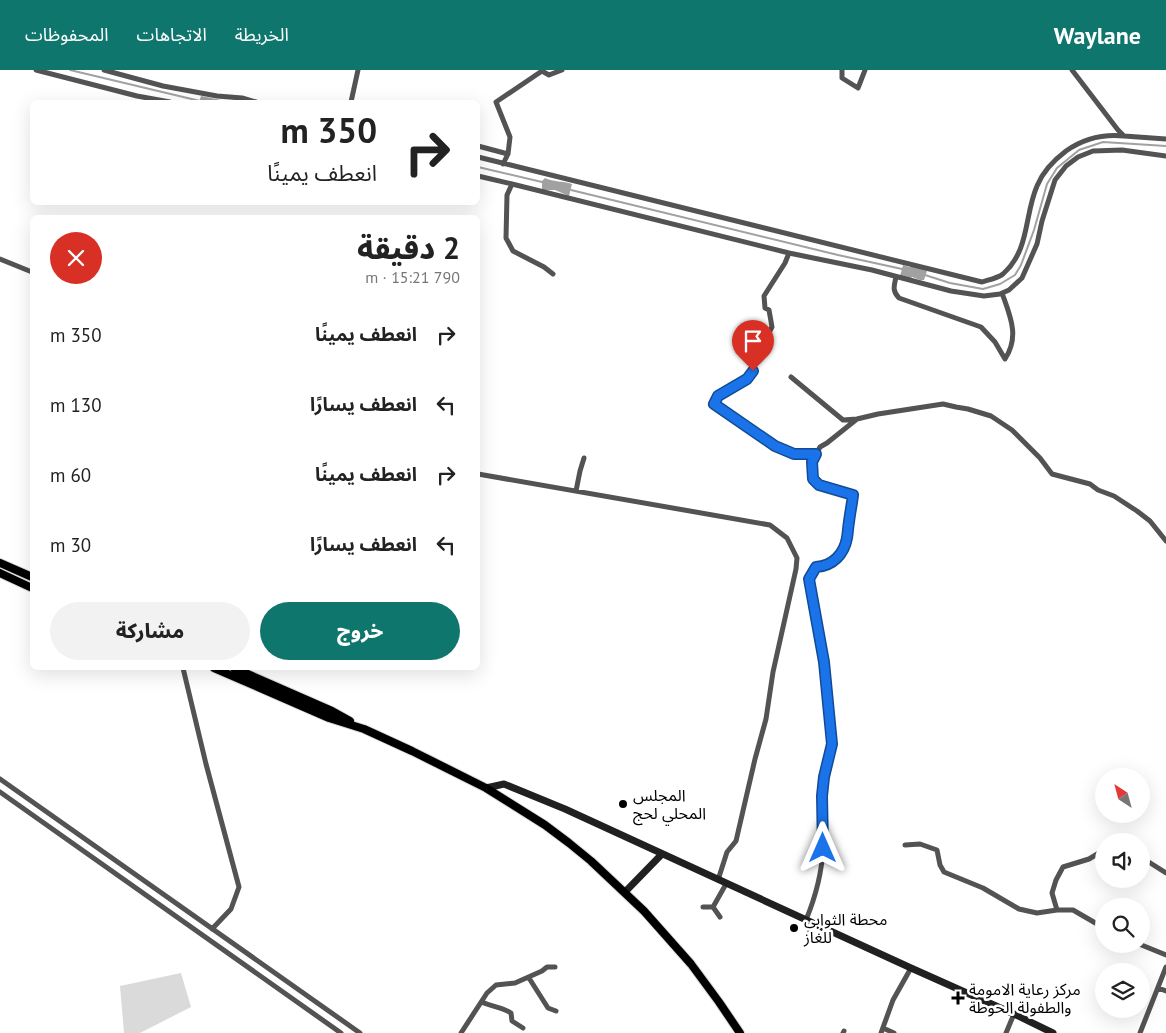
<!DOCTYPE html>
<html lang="ar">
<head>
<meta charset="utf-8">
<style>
	:root { --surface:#fff; --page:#f2f2f2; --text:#222; --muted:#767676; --accent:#0f766e }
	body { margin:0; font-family:"PT Sans","Noto Sans Arabic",sans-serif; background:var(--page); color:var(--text); direction:rtl; height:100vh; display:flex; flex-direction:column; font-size:19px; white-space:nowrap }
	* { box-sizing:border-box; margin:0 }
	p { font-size:16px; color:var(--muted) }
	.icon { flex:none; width:28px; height:28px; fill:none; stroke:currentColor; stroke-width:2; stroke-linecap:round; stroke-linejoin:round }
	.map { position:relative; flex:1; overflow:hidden; direction:ltr }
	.side { position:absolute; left:30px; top:145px; width:450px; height:455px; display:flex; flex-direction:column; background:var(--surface); border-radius:8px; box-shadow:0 5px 20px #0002; direction:rtl }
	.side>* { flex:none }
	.guide { position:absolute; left:30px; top:30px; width:450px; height:105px; border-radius:8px; box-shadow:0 5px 20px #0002; direction:rtl; background:#fff; color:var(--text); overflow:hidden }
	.needle { width:32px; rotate:324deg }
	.controls { position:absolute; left:1095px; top:698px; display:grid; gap:10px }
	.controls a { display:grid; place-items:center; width:55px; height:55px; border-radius:50%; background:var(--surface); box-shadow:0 5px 20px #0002; font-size:25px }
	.pin { position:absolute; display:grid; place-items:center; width:42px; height:42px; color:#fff; margin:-51px -21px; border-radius:50% 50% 50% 0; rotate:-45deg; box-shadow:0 0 5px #0007 }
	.pin .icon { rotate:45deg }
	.me { position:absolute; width:55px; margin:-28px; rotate:0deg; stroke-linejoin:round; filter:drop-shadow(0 0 4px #0008) }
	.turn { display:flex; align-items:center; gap:18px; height:105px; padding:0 20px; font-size:22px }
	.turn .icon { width:65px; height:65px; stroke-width:2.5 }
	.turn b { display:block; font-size:35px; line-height:42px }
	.round { display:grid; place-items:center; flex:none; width:52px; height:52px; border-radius:26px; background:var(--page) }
	.headline { display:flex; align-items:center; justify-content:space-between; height:85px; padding:0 20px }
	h1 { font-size:30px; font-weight:800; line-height:38px }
	.button { display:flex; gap:10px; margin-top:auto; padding:10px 20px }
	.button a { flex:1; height:58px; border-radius:30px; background:var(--accent); color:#fff; font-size:20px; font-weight:800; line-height:58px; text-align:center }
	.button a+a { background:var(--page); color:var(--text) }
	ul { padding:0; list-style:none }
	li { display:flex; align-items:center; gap:15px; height:70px; padding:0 20px }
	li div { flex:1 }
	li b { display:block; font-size:19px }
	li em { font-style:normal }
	header { display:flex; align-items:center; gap:30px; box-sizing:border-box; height:70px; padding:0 25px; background:var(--accent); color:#fff }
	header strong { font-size:24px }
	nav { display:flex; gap:28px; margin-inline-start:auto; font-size:18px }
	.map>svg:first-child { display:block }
</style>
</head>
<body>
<header>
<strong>Waylane</strong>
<nav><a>الخريطة</a><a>الاتجاهات</a><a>المحفوظات</a></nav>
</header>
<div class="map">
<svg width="1166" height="963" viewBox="0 0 1166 963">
	<rect width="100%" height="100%" fill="#fff"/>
	<path fill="#dadada" d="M181,903L191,937L140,963H124L120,916Z"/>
	<path fill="#a1a1a1" d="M201,26L231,32H199Z
		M545,108C553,112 563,111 572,114L569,126L555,120H542V111Z
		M903,195L909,197H917L927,201L924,210H920L912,207L910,209L900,206Z"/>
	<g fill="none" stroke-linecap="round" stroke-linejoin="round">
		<path stroke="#a1a1a1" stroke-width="2" d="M70,0L200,31
			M478,97L542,112
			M571,120L838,185L902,199
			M925,205L950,213L983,219L1000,214L1015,205L1021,195L1034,160L1047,114L1057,98L1079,80L1103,72L1166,76"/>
		<g stroke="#dbdbdb" stroke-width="10">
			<path id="trunk" d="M0,493L32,507
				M0,503L32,518
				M214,598L329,648L364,659L412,681L486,718L545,755L569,773L591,791L644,841L691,894L719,932L740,963
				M234,598L332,641L350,651"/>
		</g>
		<path stroke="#535353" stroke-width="5" d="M36,0L137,26L170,32
			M104,0L163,16L217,26L242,28L256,32
			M842,0V8L858,18L865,0
			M1072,0L1118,60L1124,66L1166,69
			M351,32L358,0
			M478,76L508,84
			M478,87L982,212C988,210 998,208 1003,204C1030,180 1024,146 1037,116C1043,101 1054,90 1066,81C1083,69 1104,64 1124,66
			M503,94L508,84L510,67L496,32L542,1L549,5L562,0
			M478,106L512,114L789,183L872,200L951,221L984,226L1000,224L1009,220L1022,208L1037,174L1042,151L1055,110L1066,96L1078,87L1093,81L1122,80L1166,86
			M512,114L507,125L506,168L513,181L544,197L553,204
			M0,189L32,202
			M896,207C894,216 892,221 899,228L981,257L995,272L1005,289C1020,266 1010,246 1002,223
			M762,263L767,266L772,257L769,240L765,238L764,226L785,193L789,183
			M739,271L753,279L756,290L753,301L747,309L718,326L714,334L775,376L794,384H816
			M791,307L843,350L857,349
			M478,404L770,455L787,468L797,488L796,499L773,602L766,649L755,689L736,771L727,782L718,810
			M576,421L580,401L584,388
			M183,598L206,694L239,817L231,839L212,859
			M0,709L360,963
			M0,722L341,963
			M905,775L920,774L937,780L940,795L944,802L983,818L1019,839L1037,843L1057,840H1073L1104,858
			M1144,789L1166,803
			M703,837H713L726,814
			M713,837L720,847
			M1057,840L1052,823L1056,810L1063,797L1089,789L1104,780
			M806,850C815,828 822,802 823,778C824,766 824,752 823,739C823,734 822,729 823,724C824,707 829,691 832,674L824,592L809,509L816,497C833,496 844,484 847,468C848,462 848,457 849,452C850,443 852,434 853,425L819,415L813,409L812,392L820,377L827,373L857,349L878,344L943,334L956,337L968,339L991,346L1012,360L1040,388L1052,404L1090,414L1098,420L1114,426L1137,441L1150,451L1166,471
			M1139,874L1166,885
			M529,908L548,938L556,941
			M1158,918L1166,921
			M482,932C492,937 502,937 511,943L512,951L523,958
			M883,958L894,963
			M461,963L487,923L496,915L515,913L542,901L547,897H555
			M843,963L844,961
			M881,963L893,930L911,898
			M1006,963L1014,944
			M1140,963L1166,897"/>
		<path stroke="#202020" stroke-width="7" d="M486,718L504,714L565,739L911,898L1014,944L1053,963
			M625,822L662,784"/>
		<use href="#trunk" stroke="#000" stroke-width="8"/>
	</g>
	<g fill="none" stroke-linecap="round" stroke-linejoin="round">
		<g stroke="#114b97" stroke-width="12">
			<path id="route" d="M753,301L747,309L718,326L714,334L775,376L794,384H816L812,392L813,409L819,415L853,425C852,434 850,443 849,452C848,457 848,462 847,468C844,484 833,496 816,497L809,509L824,592L832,674L824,707L822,726L823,778"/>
		</g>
		<use href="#route" stroke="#1a73e8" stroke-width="9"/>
	</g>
	<g fill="#000" stroke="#fff" stroke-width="2">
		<circle cx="623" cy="734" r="5"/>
		<circle cx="794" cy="858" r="5"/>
		<path d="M955.5 920.5h5v5h5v5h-5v5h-5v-5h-5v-5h5z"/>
	</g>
	<g text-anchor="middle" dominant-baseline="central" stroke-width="5" stroke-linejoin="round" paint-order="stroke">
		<g font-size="16" fill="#000" stroke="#fff" text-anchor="start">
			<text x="633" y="725">المجلس<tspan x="633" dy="18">المحلي لحج</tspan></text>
			<text x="804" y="849">محطة الثوابي<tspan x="804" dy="18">للغاز</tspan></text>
			<text x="969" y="919">مركز رعاية الامومة<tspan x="969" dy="18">والطفولة الحوطة</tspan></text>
		</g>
	</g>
</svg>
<div class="controls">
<a><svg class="needle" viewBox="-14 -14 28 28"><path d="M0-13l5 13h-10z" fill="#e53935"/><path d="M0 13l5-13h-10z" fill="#767676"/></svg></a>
<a><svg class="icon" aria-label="sound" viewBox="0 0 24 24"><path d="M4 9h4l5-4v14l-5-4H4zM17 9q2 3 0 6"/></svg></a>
<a><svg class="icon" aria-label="search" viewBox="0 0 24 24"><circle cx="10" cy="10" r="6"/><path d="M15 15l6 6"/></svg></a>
<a><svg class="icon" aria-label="layers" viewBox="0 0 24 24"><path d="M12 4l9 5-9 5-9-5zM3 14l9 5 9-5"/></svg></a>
</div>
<div class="pin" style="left:753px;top:301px;background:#d93025"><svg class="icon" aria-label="arrive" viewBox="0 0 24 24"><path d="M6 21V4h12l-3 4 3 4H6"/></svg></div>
<svg class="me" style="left:823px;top:778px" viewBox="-20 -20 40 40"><path d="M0-17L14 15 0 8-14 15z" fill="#1a73e8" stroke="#fff" stroke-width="4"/></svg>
<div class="guide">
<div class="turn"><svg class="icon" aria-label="right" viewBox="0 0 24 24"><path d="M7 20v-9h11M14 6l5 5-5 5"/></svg><div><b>350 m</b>انعطف يمينًا</div></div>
</div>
<section class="side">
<div class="headline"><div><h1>2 دقيقة</h1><p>790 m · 15:21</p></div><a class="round" style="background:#d93025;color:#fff"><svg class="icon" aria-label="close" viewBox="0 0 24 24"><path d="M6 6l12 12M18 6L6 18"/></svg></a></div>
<ul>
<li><svg class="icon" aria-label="right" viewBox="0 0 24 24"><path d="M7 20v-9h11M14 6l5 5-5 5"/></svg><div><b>انعطف يمينًا</b></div><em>350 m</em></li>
<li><svg class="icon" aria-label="left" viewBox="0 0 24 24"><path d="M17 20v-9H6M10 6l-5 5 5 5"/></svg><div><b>انعطف يسارًا</b></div><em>130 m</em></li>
<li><svg class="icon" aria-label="right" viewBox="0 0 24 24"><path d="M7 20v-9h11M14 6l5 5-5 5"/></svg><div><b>انعطف يمينًا</b></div><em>60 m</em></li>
<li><svg class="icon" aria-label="left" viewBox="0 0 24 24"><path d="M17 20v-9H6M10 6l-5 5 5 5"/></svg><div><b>انعطف يسارًا</b></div><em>30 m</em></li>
</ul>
<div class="button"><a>خروج</a><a>مشاركة</a></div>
</section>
</div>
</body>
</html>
